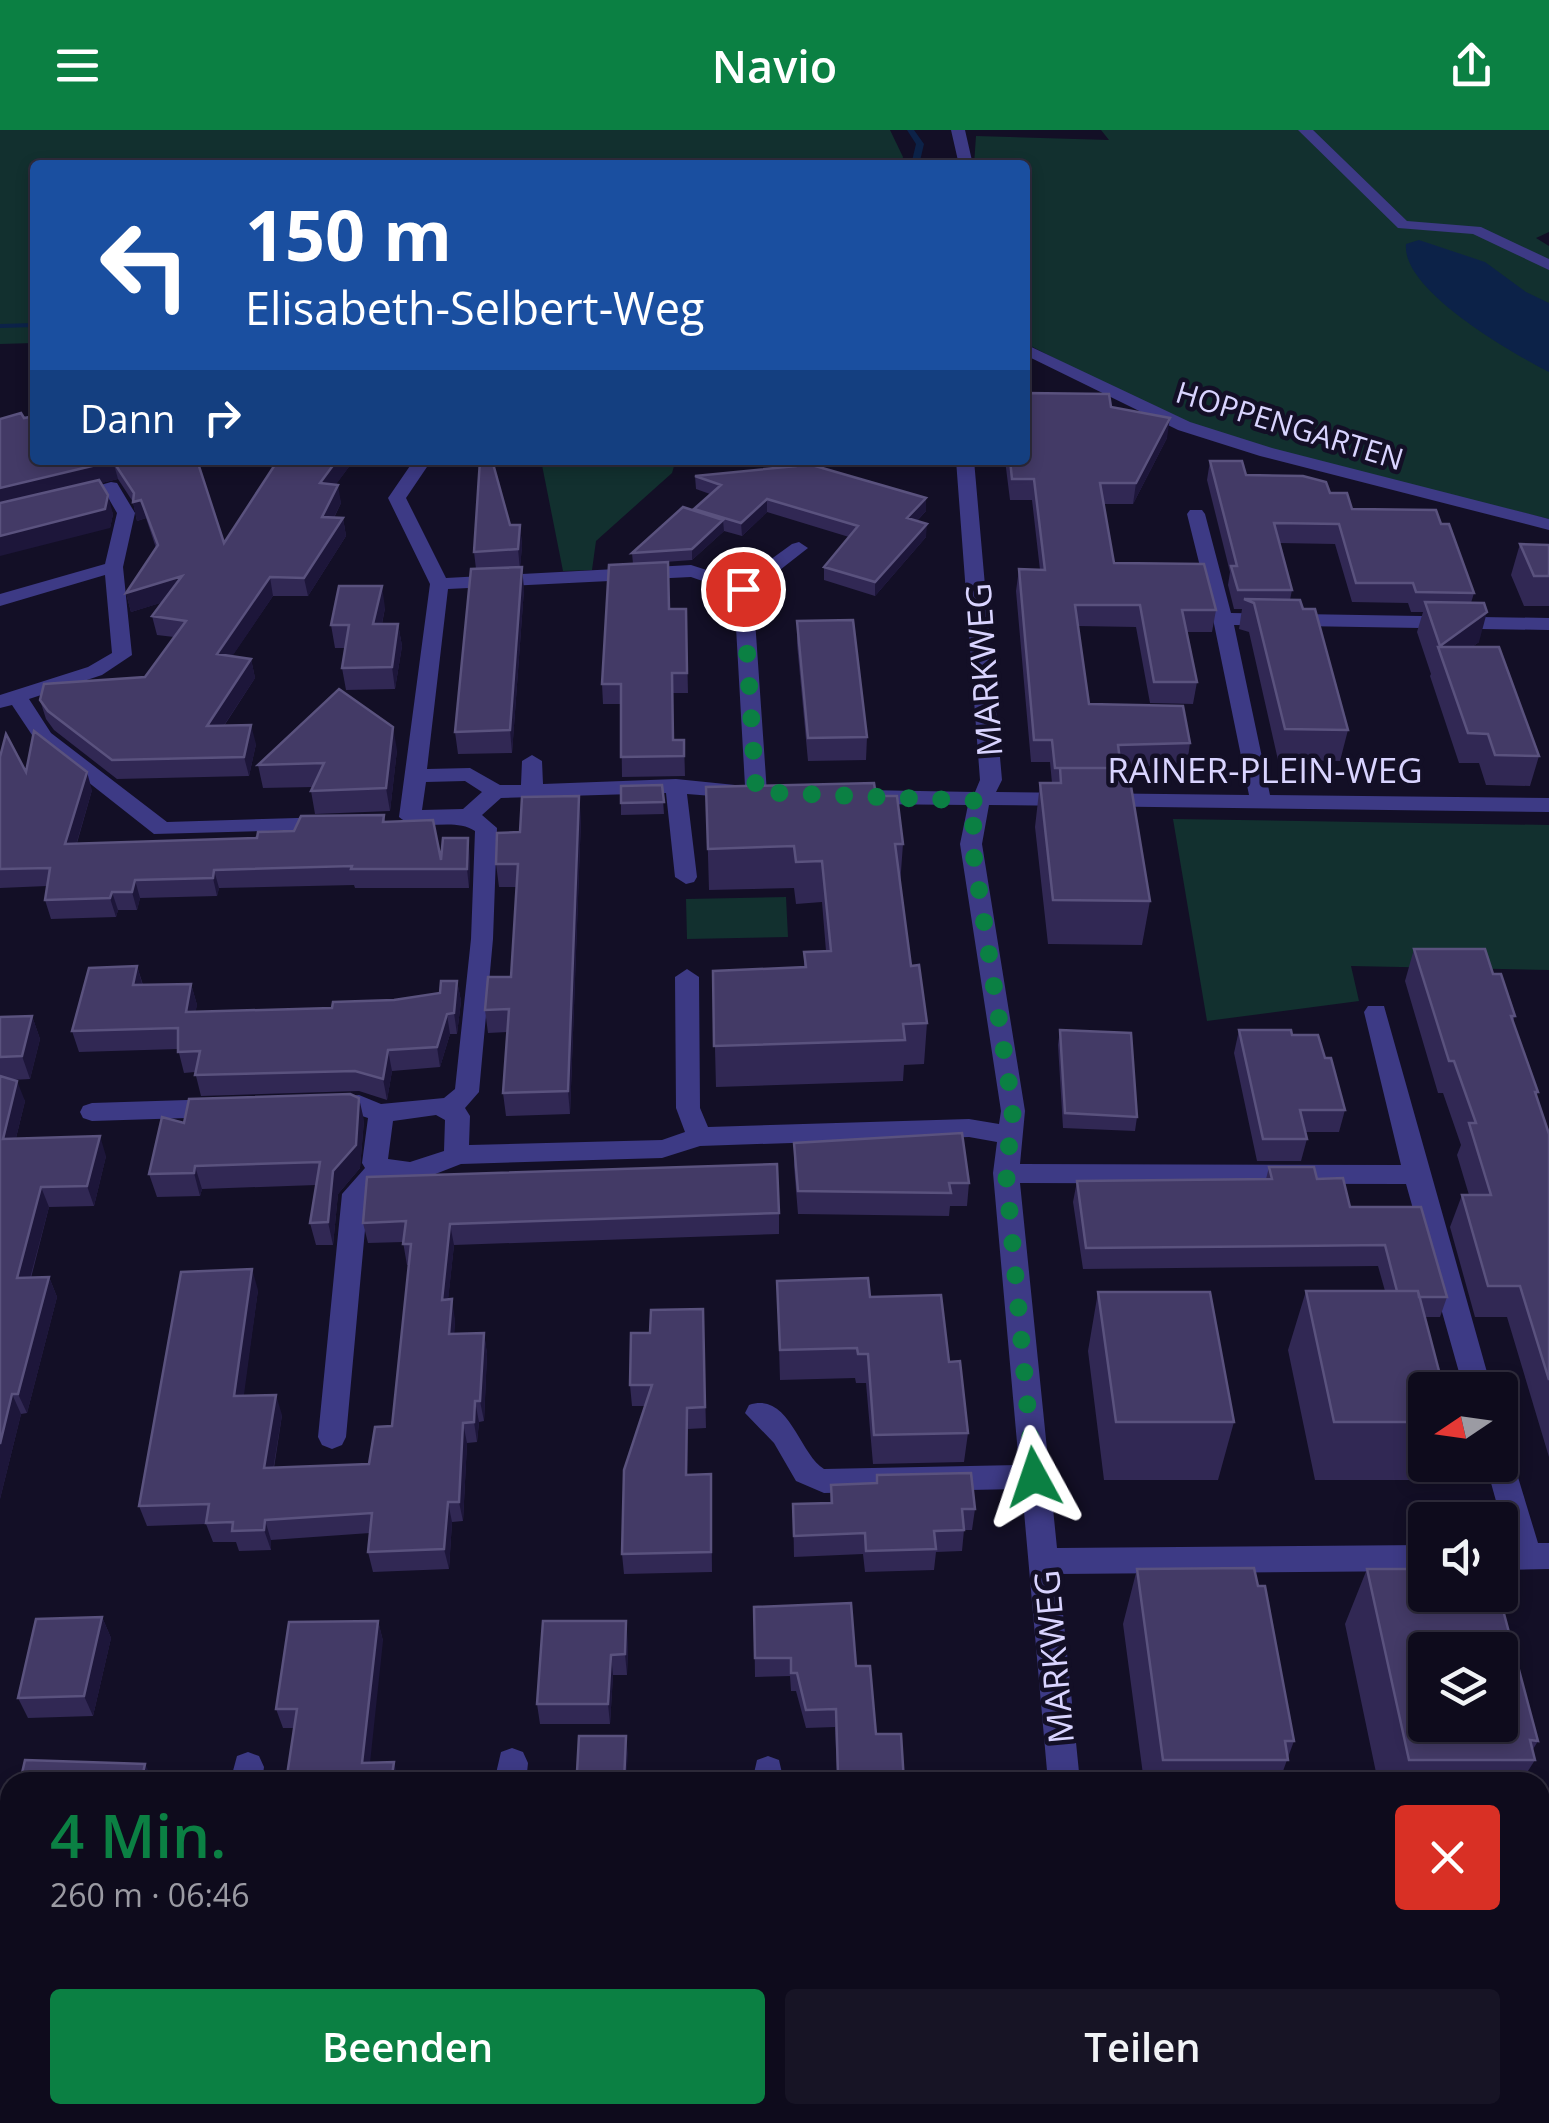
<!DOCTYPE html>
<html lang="de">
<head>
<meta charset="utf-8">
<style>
	:root { --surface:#0e0b1c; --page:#171425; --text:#f1f3f6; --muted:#9b9ba3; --line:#2e2b3b; --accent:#0b8043 }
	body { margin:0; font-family:"Open Sans",sans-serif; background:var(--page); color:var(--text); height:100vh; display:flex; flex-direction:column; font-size:38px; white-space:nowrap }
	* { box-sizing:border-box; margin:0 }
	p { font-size:32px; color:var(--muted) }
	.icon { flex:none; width:55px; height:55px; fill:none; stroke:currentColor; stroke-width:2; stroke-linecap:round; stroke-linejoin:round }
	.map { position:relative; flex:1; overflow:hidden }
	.details { position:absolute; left:0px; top:1642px; width:1550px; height:352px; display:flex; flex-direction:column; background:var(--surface); border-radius:30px 30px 0 0; box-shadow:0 5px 15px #0003,0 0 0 2px var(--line) }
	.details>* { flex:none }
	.banner { position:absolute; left:30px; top:30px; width:1000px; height:305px; border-radius:10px; box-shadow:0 5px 15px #0003,0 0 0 2px var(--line); background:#1a4fa0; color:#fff; overflow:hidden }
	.needle { width:65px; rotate:257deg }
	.controls { position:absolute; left:1408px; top:1242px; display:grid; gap:20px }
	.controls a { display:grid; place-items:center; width:110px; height:110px; border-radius:10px; background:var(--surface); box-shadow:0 5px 15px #0003,0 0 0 2px var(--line); font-size:50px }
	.pin { position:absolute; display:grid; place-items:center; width:85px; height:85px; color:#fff; margin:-42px; border:5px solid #fff; border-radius:50%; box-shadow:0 2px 10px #0007 }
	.me { position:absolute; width:110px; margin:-55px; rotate:355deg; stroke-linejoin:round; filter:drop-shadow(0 0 8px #0008) }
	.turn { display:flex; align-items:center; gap:35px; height:210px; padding:0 50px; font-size:45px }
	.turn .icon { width:130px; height:130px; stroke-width:2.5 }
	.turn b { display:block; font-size:70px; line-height:85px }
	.then { display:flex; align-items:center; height:95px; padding:0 50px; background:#0003; gap:20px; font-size:38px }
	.round { display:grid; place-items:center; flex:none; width:105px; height:105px; border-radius:10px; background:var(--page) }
	.overview { display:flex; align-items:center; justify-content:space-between; height:170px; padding:0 50px }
	h1 { font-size:60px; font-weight:600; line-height:75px; color:var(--accent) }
	.button { display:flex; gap:20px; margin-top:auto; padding:20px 50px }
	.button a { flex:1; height:115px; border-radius:10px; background:var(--accent); color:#fff; font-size:40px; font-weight:600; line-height:115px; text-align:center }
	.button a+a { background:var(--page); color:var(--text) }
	header { display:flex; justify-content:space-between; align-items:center; height:130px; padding:0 50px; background:var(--accent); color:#fff; font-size:45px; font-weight:600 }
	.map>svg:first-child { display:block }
</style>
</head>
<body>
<header><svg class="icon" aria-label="menu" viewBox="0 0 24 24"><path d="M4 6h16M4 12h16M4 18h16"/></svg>Navio<svg class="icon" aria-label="share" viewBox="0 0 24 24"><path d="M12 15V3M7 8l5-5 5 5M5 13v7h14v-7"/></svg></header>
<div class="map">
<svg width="1549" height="1993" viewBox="0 0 1549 1993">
	<rect width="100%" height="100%" fill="#130f26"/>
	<path fill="#12302f" d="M0,0H890L903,27L901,35H35V213L0,214Z
		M1101,0H1549V102L1536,108L1549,116V389C1433,360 1299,336 1189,293C1132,270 1079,241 1025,213V35H974L976,6L1109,10Z
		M541,330H671L675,333L672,343L596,411L592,440L563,441Z
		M1173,689L1549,695V840L1351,836L1359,871L1207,891Z
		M786,767L788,807L687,809L686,769Z"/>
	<path fill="#0c2248" d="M1419,110L1485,132L1526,162L1549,173V242C1512,223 1401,160 1406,114Z"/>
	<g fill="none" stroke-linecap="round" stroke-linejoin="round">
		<path fill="#0c2248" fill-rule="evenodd" d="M907,0H914L924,14L919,35H911L916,14Z
			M35,193V197L0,198V194Z"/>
		<path fill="#3d3a85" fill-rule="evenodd" d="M951,0H965L973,35H959Z
			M1298,0H1313L1407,91L1481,97L1549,129V140L1473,104L1398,98Z
			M1025,214L1190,292L1272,318L1549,389V400L1260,326L1178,300L1025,225Z
			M414,330L431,331L406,368L446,448L691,435L741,451L792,414L799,412L808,418L753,461L767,663L756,670L746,664L738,668L687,664L697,747L694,752L686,754L675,747L666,663L501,668L482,685L497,698L493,809L479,962L465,978L470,986L469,1015L662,1010L685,1002L676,978L675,847L687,839L699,847L700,978L708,997L969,989L999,994L1001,981L960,714L968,675L863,674L852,667L863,660L975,662L980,650L956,330H974L1002,650L996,662L1249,665L1213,489L1187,384L1190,380H1202L1205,384L1231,483L1549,488V500L1234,495L1270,665L1549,668V682L989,675L982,714L1025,981L1020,1034L1401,1035L1364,882L1368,876H1384L1492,1260H1464L1406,1054L1020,1053L1057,1418L1425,1415V1441L1059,1444L1080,1652H1048L1022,1359L824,1363L796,1351L774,1313L745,1283L749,1275C789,1261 799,1324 824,1339L1019,1335L993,1043L997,1012L969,1007L700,1016L662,1028L461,1034L420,1050L386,1049L368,1067L346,1307L342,1315L332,1319L322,1315L318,1307L342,1064L365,1038L362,1033L368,988C352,981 336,986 319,981L316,975L319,969L359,965L381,974L444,968L455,959L471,809L475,701C453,686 418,704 399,687L430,454L388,368ZM691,447L734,462L745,656L676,649L543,654L542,631L532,625L522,631L521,655H500L470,638L427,639L448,459ZM465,651L482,662L463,679L422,680L426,652ZM436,985L445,990L444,1021L410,1032L388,1029L393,991Z
			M111,352L117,353L135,383L123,437L132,525L102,545L29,569L51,603L167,692L331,687L342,694L339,699L154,704L36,611L12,575L0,578V565L88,537L112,523L105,445L0,476V464L105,434L117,383L106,364L72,371L63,366Z
			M219,969L228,972L231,978L228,984L219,987L92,991L83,988L80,982L83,976L92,973Z
			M1500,1322L1510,1325L1514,1334L1538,1413H1549V1439L1500,1440V1414H1508L1486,1335H1500Z
			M512,1618L523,1622L528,1633L526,1652H494L501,1622Z
			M248,1622L259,1626L264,1637L262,1652H230L237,1626Z
			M768,1626L779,1630L784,1652H752L757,1630Z
			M0,1961H10V1985H25L23,1992L0,1993Z
			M81,1985H233L236,1993H84Z
			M463,1985H499L498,1993H462Z
			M749,1985H785V1993H749Z
			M1090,1985H1126L1128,1993H1092Z
			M1468,1985H1504L1507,1993H1471Z"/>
	</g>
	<path fill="#312854" d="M1111,277L1167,308L1133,374H1104L1114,433L1216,480L1212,502H1186L1197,552L1193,574L1150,573L1136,497L1078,496L1089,574L1190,613L1187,635L1121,637L1150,771L1142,815L1048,814L1035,697L1040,653H1052L1050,632H1031L1016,461L1019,439L1040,440L1032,370H1010L1005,330H1025Z
		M24,288L197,330L224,413L354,330L336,354L341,373L334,388H343L346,406L308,466H273L232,526L251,529L255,548L224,596L256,614L249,646L117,649L54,600L46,589L40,570L145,547L174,507L157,505L152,486L163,472L131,482L126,463L156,418L146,388L137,391L133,372L118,349L101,353L113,384L110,398Z
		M1210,331L1246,345L1330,363L1352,379L1441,394L1474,463L1471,473L1479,512L1472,517L1539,626L1530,656L1486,655L1479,633H1459L1430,546L1431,544L1417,502L1423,482H1411L1408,473L1352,472L1335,414L1279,413L1292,460L1290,470L1348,600L1340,631L1278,630L1249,502L1239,499L1242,479H1234L1228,455L1230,442L1207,350Z
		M695,346L926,381L917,391L926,407L875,466L824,450V437L849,407L767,382L742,406L724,401L692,430L651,433L669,479H686L688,563H673V610H684L685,646L622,647L621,574H603L602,554L633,434L632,423L694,381V379L710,364L696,359Z
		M510,395H520L522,416L520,437L524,459L512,623L458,624L455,602L476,439L474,422Z
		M1520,414L1549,415V476H1524L1511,445Z
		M385,478L382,494H398L402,516L395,559L346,560L342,538L346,518H335L331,495Z
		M797,491L867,607L866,630L808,631L797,514Z
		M397,620L390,681L315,684L311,661L313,657L263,658L258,635Z
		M0,627L26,642L92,660L77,713L257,708L384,685L385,691L441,730L470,726L469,758H355L354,755L219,758L217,766L140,768L137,780H118L116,787L51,789L45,770L47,756L0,758Z
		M662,655L664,684L621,685V673Z
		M706,657L876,666L903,714L900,755L911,836L927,893L924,934L904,935L903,951L716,957L713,841L804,837V822L826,821L822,772L796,774L794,758L709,760Z
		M581,688L570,984L506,986L503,963L507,902L488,903L485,880L511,847L517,757H499L496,734L520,702Z
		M1414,819L1493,844L1515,886L1513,891L1538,962L1536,966L1549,1004V1327L1507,1187H1475L1450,1097L1462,1065H1469L1457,1025L1461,1015L1443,963H1438L1405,851Z
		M137,836L143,855L191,854L197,875L195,882L332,878L440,863L457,851L461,871L457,904H450L440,937L392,941L387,970L359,961L201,966L195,942L184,943L178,919L79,922L72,901Z
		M32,886L40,909L30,949L12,950L25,971L16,1008L106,1026L94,1076L49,1077L31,1148L49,1147L57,1167L27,1283L21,1284L0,1369V887Z
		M1060,900L1137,987L1135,1001L1063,998L1058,915Z
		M1239,900L1292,905L1325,928L1345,980L1339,1002H1306L1307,1009L1301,1031H1257L1234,923Z
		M364,990L360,1038L338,1064L333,1115H316L310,1093L316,1055L202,1059L200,1066L157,1067L149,1044L184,993Z
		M794,1013L969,1053L967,1076H950L949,1086L798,1084L794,1036Z
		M1269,1037L1317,1049L1447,1167L1440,1187H1425V1335H1435L1429,1350H1315L1288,1220L1306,1161H1385L1378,1136L1083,1139L1073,1072L1077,1051L1266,1049Z
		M779,1083V1104L454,1115L448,1169L455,1190L454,1204L484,1203L487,1224L484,1291L479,1292L477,1312L467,1313L463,1391L452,1392L449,1439L373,1442L368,1422L370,1403L271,1410V1420L239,1421L236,1412H213L206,1394L147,1396L139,1376L258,1160L243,1266L282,1285L274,1338L369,1334L392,1296L409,1135H407L403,1112L368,1113L363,1093Z
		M777,1151L870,1167L949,1232L968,1303L964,1332L873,1334L866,1253H856L855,1248L780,1250Z
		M1098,1162L1234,1292L1218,1350H1104L1088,1221Z
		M703,1179L706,1298L688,1299L687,1345L711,1344L712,1442L624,1444L622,1424L645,1276H632L630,1255L650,1203Z
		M877,1345L975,1379L972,1400H964L962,1421L936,1422L934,1440L865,1442L863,1424L794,1427L793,1374L830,1373L831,1355L876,1354Z
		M1137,1439L1294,1611L1279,1652H1144L1123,1494Z
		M1367,1439L1538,1611L1532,1621L1535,1630L1521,1652H1378L1345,1494Z
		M754,1477L856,1536L876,1604H901L837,1644L835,1597L806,1598L796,1561H791L790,1546L755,1547Z
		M102,1487L111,1508L93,1586L28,1588L18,1568Z
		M378,1491L383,1511L294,1598H283L276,1579Z
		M628,1512L627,1545H613L610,1594H540L537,1574Z
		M10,1717V1913H0V1755Z
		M1549,1746V1938L1540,1939V1747Z
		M1197,1985H1334L1337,1993H1199Z"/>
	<path fill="#1d163a" d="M1170,288L1167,308L1133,374L1136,353Z
		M337,330H354L323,372L320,353Z
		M113,331L118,349L0,378V358Z
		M338,355L341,373L325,405L322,387Z
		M108,365L113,384L110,398L0,426V406Z
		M926,368V381L907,401V388Z
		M767,369V382L742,406L741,393Z
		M141,370L146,388L137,391L133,372Z
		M343,388L346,406L308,466L304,448Z
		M723,390L724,401L692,430V419Z
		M927,394L926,407L875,466V452Z
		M520,395L522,416L520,440L518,419Z
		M522,437L524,459L512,623L510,600Z
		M182,446L187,465L131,482L126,463Z
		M270,447L273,466L221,543L217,524Z
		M382,456L385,478L377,517L373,494Z
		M1487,482L1479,512L1445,536L1440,516Z
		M398,494L402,516L395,559L392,537Z
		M251,529L255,548L211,615L207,596Z
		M251,595L256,614L249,646L244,627Z
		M393,597L397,620L390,681L386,658Z
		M87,642L92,660L71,732L65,714Z
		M579,666L581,688L570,984L568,961Z
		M468,708L470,726L469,758L467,739Z
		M214,740L219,758L217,766L213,748Z
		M135,750L140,768L137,780L132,762Z
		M112,762L118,780L116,787L110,768Z
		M137,836L143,857L133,855Z
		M457,851L461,871L457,904L454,883Z
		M191,854L197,875L192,903L186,882Z
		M447,884L450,904L440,937L437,917Z
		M32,886L40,909L30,949L22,926Z
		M388,920L392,941L387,970L383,949Z
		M17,951L25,971L11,1028L3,1009Z
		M359,968L364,990L360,1038L338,1064L333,1115L328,1092L333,1041Z
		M100,1006L106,1026L94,1076L87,1056Z
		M195,1036L202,1059L200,1066L194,1043Z
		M41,1057L49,1077L25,1167L17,1148Z
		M450,1094L454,1115L446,1190L442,1170Z
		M252,1139L258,1160L241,1287L234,1266Z
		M49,1147L57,1167L27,1283L18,1264Z
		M452,1169L455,1190L453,1225L449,1204Z
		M484,1203L487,1224L484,1291L480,1271Z
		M12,1264L21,1284L0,1369V1314Z
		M276,1265L282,1285L270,1358L264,1338Z
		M475,1271L479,1292L477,1312L474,1292Z
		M687,1278L688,1299L687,1366L686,1345Z
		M463,1293L467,1313L463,1391L459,1372Z
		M448,1372L452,1392L449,1439L444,1419Z
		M265,1390L271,1410V1420L264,1400Z
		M102,1487L111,1508L93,1586L84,1566Z
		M378,1491L383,1511L368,1652L362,1633Z
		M626,1491L628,1512L627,1545L625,1524Z
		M611,1525L613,1545L610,1594L608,1574Z
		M626,1606L628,1624L626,1652H624Z
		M394,1632L399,1652H391Z
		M145,1634L154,1652H141Z"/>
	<path fill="#433a66" stroke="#5a527e" stroke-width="2.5" fill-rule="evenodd" d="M1025,263L1109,264L1111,277L1170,288L1136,353H1100L1114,433L1204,434L1216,480H1182L1197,552H1154L1140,475H1075L1089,574L1183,576L1190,613L1118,615L1121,638H1055L1052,610H1034L1019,439L1045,440L1034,349H1012L1010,330H1025Z
		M21,283L24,288L35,286V330H197L224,413L278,330H337L320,353L338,355L322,387L343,388L304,448L270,447L217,524L251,529L207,596L251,595L244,627L112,630L48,581L40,570L44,554L145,547L186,491L152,486L182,446L126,463L158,415L141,370L133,372L134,363L113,331L0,358V289Z
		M480,330H492L510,395H520L518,419L474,422Z
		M798,331L926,368L907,388L927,394L875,452L824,437L858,396L767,369L741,393L694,379L721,355L695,346L796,336Z
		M1210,331H1242L1246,345L1303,346L1326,352L1330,363H1347L1352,379L1436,380L1441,394H1449L1474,463L1416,462L1413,453H1356L1339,394L1274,393L1292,460H1238L1231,436H1237Z
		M99,350L108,365L105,379L0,406V373Z
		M683,377L723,390L692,419L632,423Z
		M1520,414L1549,415V446H1534Z
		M668,432L669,479H686L687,543H672L673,610H684V626L621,627V554H602L609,435Z
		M522,437L510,600L455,602L471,439Z
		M339,456H382L373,494H398L392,537L342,538L349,495H331Z
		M1244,469L1300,470L1303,479H1315L1348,600L1285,599L1254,473Z
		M1425,472L1484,473L1487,482L1440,516Z
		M853,490L867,607L808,608L797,491Z
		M1438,517H1499L1539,626L1495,625L1488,604L1468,603Z
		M339,559L393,597L386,658L311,661L324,633L258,635Z
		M34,601L87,642L65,714L257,708L258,702L294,701L301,686L384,685L383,692L433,690L441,730L443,708H468L467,739H351L352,736L214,740L213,748L135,750L132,762H112L110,768L45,770L50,738L0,739V627L6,604L26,642Z
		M1060,638H1128L1150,771L1053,770L1040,653H1061Z
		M874,653L876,666H897L903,714H895L911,836L919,835L927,893L903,894L905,910L714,916L713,841L806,837L804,822L831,821L822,731L796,732L794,716L708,719L706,657Z
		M662,655L664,672L621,673V656Z
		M579,666L568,961L503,963L509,879L485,880L488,847H511L518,734H496L497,703L520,702L522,667Z
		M1414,819H1485L1493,844H1501L1515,886H1511L1538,962H1535L1549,1004V1250L1520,1156H1488L1462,1065H1491L1469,993H1476L1454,931H1449Z
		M137,836L133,855L191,854L186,882L332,878L333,872L394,870L440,863L441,851H457L454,883L447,884L437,917L388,920L383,949L355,941L195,945L200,921L178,922V898L72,901L89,838Z
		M32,886L22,926L0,927V887Z
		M1060,900L1131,903L1137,987L1065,983Z
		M1239,900H1291L1292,905H1318L1325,928H1331L1345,980H1300L1307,1009H1263Z
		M0,946L17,951L3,1009L100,1006L87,1056L41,1057L17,1148L49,1147L18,1264H12L0,1314Z
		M350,964L359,968L356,1015L333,1041L328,1092L310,1093L320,1032L195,1036L194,1043L149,1044L162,987L184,993L189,969Z
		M962,1003L969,1053H949L951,1063L798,1061L794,1013Z
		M777,1034L779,1083L450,1094L442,1170L452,1169L449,1204L484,1203L480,1271H475L474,1292L463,1293L459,1372H448L444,1419L368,1422L372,1383L265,1390L264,1400L232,1401L233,1392L206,1393L209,1374L139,1376L181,1142L252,1139L234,1266L276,1265L264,1338L369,1334L375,1297L392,1296L411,1114H403L406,1091L363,1093L367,1047Z
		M1269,1037H1314L1317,1049L1343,1048L1350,1077H1421L1447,1167H1419L1418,1161H1397L1385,1115L1086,1118L1077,1051L1272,1049Z
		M868,1148L870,1167L941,1165L949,1232L960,1231L968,1303L874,1305L868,1224H858L857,1218L780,1220L777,1151Z
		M1306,1161H1418L1444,1260H1425V1292H1334Z
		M1098,1162H1210L1234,1292H1116Z
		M703,1179L705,1277L687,1278L686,1345L711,1344V1422L622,1424L624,1340L652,1255H630L631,1203H650L651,1180Z
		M971,1343L975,1379H962L964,1400L934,1401L936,1419L866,1421L865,1403L794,1406L793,1374L832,1373L831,1355L877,1353V1345Z
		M1254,1438L1258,1456H1265L1294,1611H1285L1288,1630H1163L1137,1439Z
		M1367,1439H1425V1465H1499L1538,1611L1530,1610L1535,1630H1409ZM1425,1520H1500V1595H1425Z
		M851,1473L856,1536H870L876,1604H901L904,1652H818V1645L838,1644L836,1579L806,1580L797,1543H791V1528H755L754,1477Z
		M102,1487L84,1566L18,1568L36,1489Z
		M378,1491L362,1633L394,1632L391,1652H286L297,1579H276L289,1492Z
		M543,1491H626L625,1524L611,1525L608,1574H537Z
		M579,1606H626L624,1652H553L554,1642H577Z
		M25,1630L145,1634L141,1652H20Z
		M10,1717V1897H0V1755Z
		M1549,1746V1910L1540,1887V1747Z
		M1208,1985H1334L1337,1993H1216L1215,1986L1208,1987Z"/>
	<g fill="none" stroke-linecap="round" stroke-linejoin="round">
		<path stroke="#0b8043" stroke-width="18" stroke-dasharray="0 32.4" d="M743,459L756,662L980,671L974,684L972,714L1013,980L1006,1043L1034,1347"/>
	</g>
	<g text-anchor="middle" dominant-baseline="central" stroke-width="9" stroke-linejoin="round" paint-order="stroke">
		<g font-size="30" fill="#d9d4ff" stroke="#130f26">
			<text transform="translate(1290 295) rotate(17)">HOPPENGARTEN</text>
		</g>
		<g font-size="35" fill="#d9d4ff" stroke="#130f26">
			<text transform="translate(983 540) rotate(-94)">MARKWEG</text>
			<text x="1265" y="639">RAINER-PLEIN-WEG</text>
			<text transform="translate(1053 1527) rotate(-95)">MARKWEG</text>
		</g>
	</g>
</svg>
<div class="controls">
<a><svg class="needle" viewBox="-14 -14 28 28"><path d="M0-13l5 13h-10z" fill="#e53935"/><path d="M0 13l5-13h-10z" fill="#9b9ba3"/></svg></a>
<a><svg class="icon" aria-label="sound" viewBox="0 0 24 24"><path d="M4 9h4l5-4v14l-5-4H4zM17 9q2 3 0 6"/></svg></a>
<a><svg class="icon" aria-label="layers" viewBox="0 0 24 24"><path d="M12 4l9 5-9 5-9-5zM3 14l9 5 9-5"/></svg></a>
</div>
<div class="pin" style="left:743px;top:459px;background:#d93025"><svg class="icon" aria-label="arrive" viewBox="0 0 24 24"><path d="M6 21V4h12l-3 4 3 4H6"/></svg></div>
<svg class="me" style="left:1034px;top:1347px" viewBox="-20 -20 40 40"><path d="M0-17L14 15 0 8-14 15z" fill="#0b8043" stroke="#fff" stroke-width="4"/></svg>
<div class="banner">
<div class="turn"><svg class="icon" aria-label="left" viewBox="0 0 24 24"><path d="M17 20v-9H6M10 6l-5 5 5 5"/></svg><div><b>150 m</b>Elisabeth-Selbert-Weg</div></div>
<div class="then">Dann<svg class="icon" aria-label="right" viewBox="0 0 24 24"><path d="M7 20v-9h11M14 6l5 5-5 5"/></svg></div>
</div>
<section class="details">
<div class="overview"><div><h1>4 Min.</h1><p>260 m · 06:46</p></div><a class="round" style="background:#d93025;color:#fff"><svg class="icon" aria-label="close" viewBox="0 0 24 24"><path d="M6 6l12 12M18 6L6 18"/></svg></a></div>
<div class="button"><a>Beenden</a><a>Teilen</a></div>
</section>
</div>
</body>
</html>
